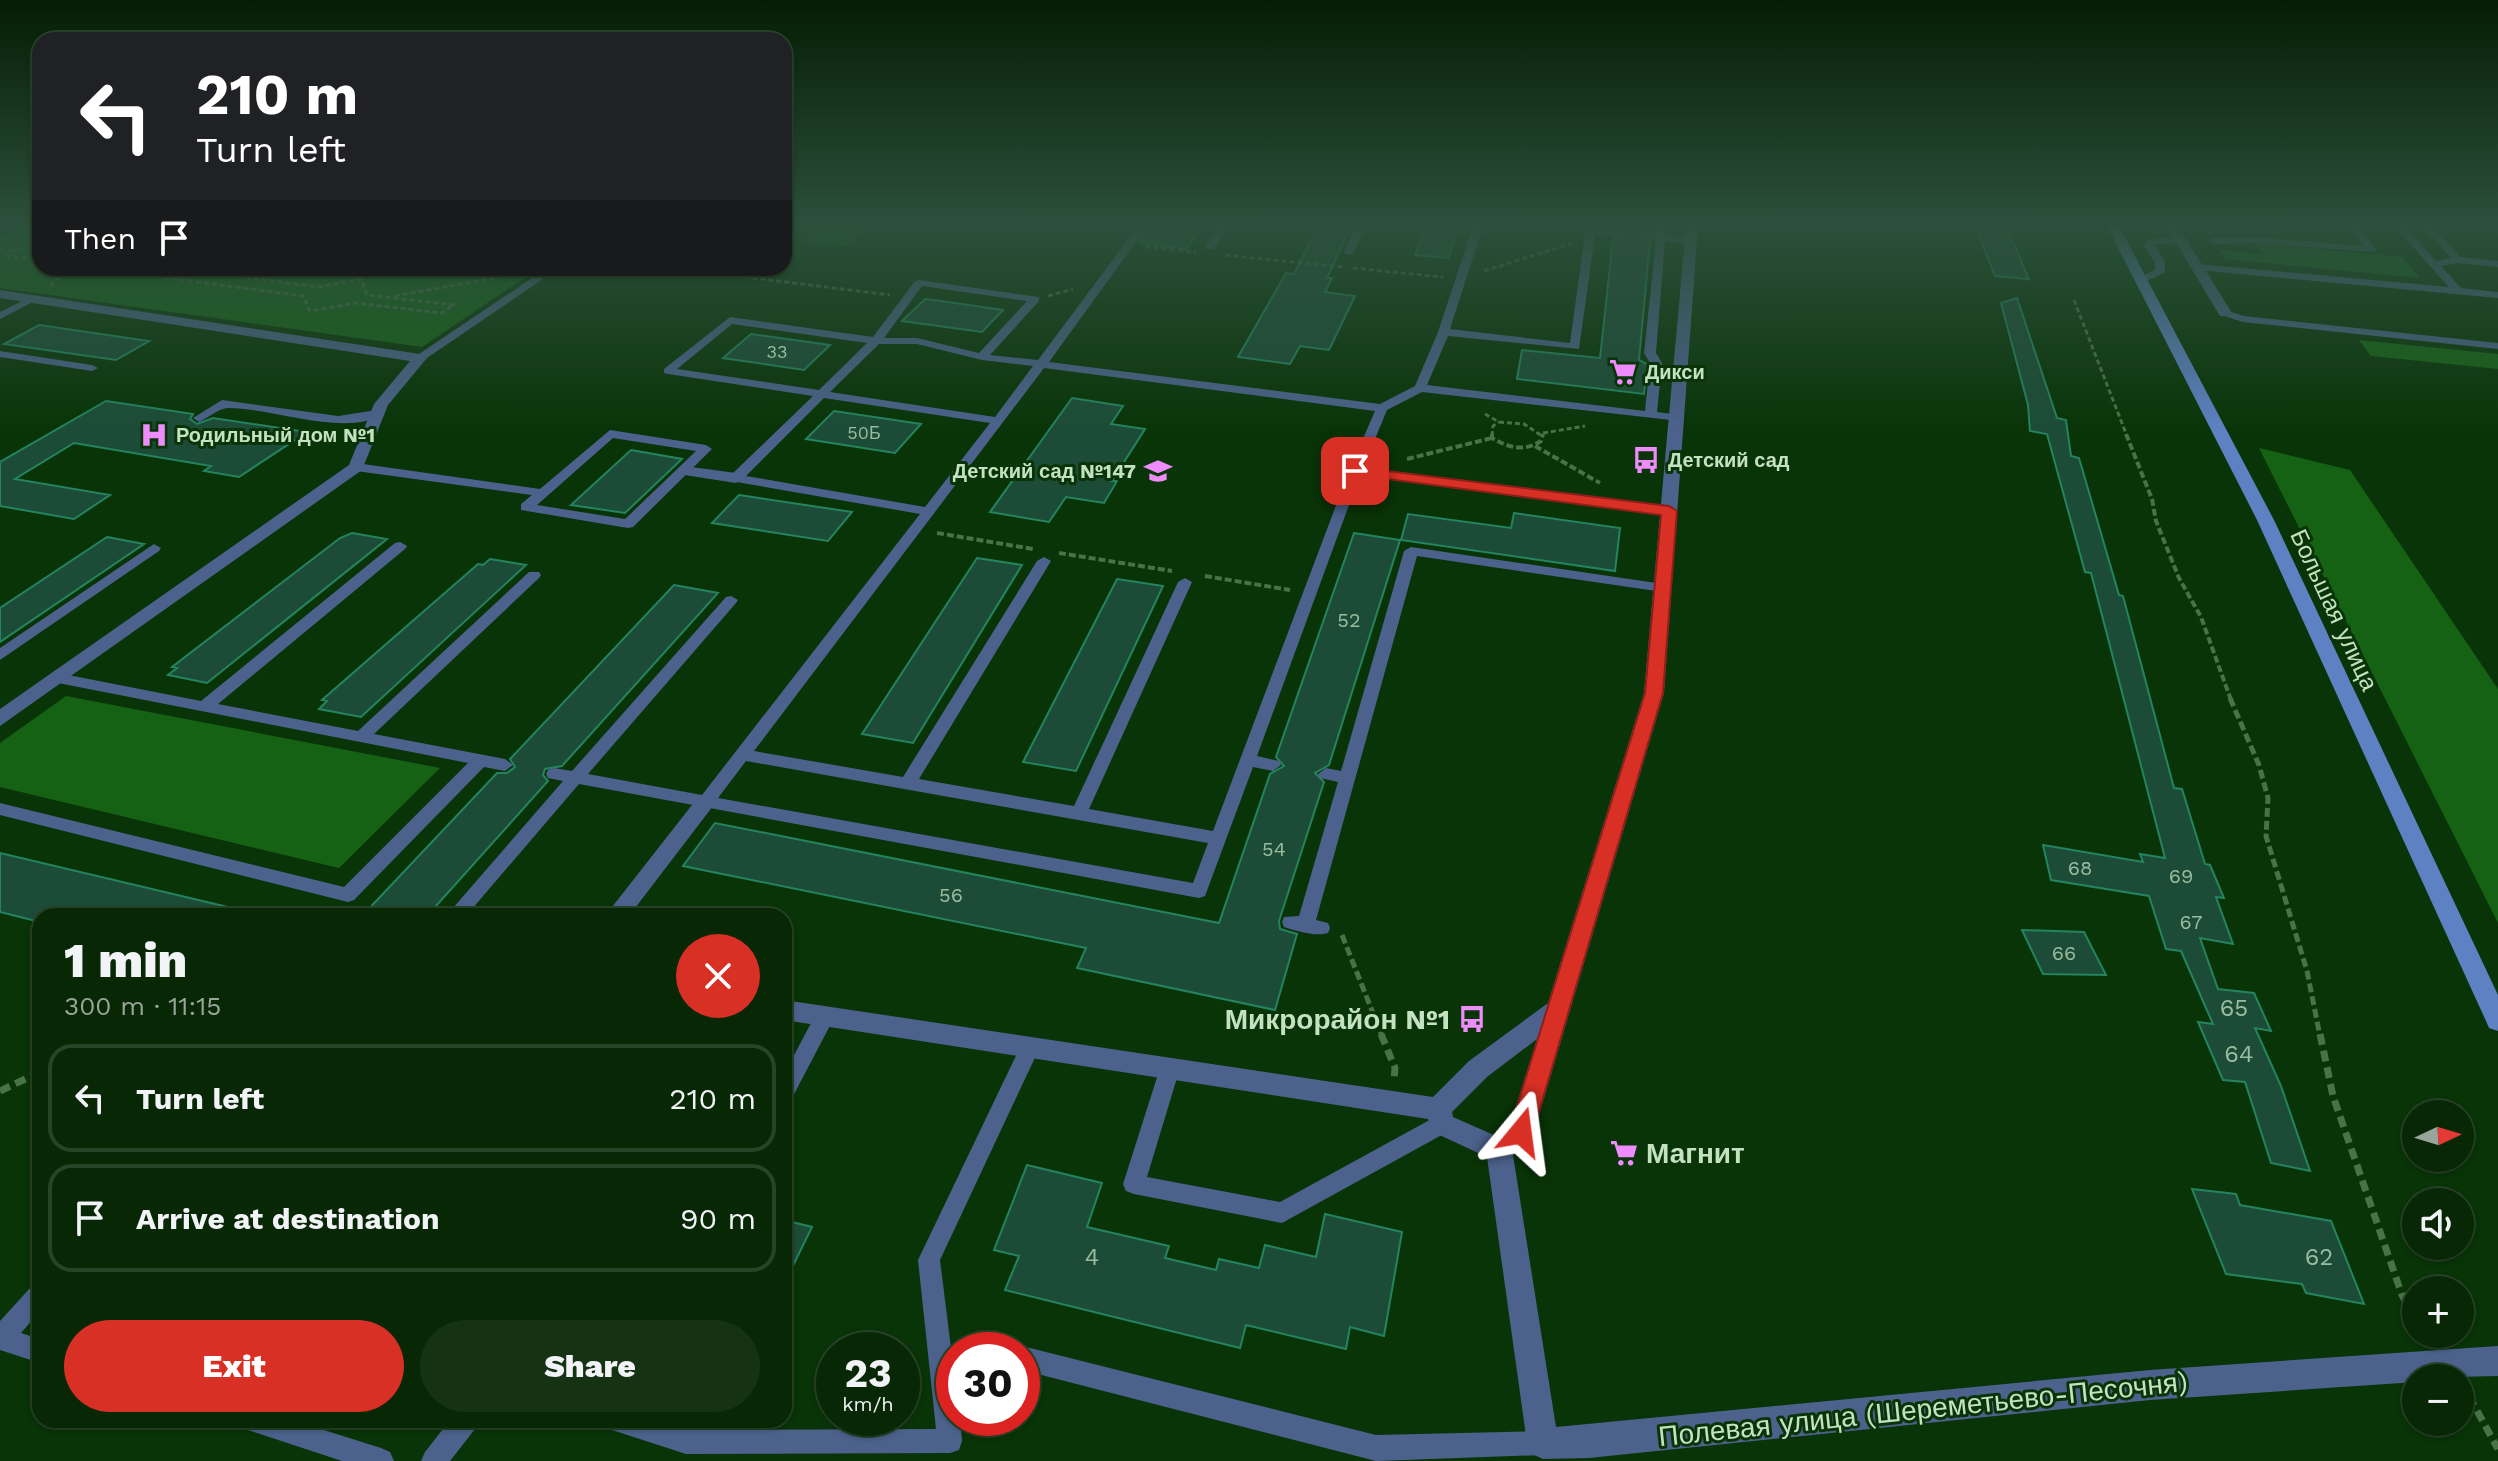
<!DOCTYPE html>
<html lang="en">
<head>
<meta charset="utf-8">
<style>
	:root { --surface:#072705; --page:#153313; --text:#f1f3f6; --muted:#98a59a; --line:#284427; --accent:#d93025 }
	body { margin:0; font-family:"Work Sans",sans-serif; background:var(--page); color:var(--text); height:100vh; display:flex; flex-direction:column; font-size:30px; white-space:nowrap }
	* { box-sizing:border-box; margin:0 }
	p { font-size:26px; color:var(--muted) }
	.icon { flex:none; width:44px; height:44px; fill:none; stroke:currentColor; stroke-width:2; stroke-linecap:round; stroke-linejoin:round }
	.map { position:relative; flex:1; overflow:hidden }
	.sheet { position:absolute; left:32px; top:908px; width:760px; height:520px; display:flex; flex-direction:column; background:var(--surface); border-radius:24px; box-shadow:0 2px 6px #0004,0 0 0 2px var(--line) }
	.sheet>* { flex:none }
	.hud { position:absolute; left:32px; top:32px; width:760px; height:244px; border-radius:24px; box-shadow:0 2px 6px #0004,0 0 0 2px var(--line); background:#202124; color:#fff; overflow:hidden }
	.needle { width:52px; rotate:86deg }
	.tools { position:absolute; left:2402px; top:1100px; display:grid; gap:16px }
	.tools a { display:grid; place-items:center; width:72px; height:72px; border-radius:50%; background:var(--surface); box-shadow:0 2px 6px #0004,0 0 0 2px var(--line); font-size:40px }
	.speed { position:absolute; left:816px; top:1332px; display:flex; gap:16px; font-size:40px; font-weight:700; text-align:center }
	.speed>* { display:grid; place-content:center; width:104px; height:104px; border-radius:50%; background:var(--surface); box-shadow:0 2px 6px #0004,0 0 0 2px var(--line); line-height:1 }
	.speed small { font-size:20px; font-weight:400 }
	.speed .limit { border:12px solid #d22; background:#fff; color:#111 }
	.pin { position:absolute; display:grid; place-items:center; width:68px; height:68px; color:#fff; margin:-34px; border-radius:16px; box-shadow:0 4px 12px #0006 }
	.me { position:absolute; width:88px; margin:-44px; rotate:16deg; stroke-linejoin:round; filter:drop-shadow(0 0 6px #0008) }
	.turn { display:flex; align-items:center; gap:28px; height:168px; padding:0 32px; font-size:36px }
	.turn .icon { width:104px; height:104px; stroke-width:2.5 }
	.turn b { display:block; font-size:56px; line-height:68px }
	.then { display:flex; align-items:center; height:76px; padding:0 32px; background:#0003; gap:16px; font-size:30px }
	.round { display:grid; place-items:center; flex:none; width:84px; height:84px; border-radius:42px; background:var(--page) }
	.headline { display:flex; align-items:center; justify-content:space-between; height:136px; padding:0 32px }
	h1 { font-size:48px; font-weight:800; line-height:60px }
	.button { display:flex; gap:16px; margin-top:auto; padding:16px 32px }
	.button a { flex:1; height:92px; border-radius:48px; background:var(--accent); color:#fff; font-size:32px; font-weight:800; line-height:92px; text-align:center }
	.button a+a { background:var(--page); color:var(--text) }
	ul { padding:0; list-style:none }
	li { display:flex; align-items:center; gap:24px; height:108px; margin:0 16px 12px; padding:0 16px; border:4px solid var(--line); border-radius:24px }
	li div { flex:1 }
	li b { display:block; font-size:30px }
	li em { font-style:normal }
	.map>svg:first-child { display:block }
</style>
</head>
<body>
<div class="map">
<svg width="2498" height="1461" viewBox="0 0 2498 1461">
	<rect width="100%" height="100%" fill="#093407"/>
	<path fill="#166214" d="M26,226H40V268H539L422,347L0,288V238Z
		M818,226H868L847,246L802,241Z
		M2255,243L2402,257L2420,278L2226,259L2220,250L2262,254Z
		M2359,340L2498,354V369L2371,356Z
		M2259,448L2350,470L2498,689V923Z
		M66,696L440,768L339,868L0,787V743Z"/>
	<path fill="#1c4c37" stroke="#24845f" stroke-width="2" d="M1148,226H1202L1187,249L1139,243Z
		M1318,226H1351L1327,278H1332L1325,292L1355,296L1329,350L1300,346L1290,364L1238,357L1286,273L1294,274Z
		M1426,226H1459L1448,258L1415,255Z
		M1651,226V233L1645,236L1650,241L1639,360L1647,364L1644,394L1517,379L1522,350L1600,358L1613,239L1622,233L1615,226Z
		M1975,226H2006L2029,279L1995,276Z
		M2017,298L2057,418L2066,420L2071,456L2079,458L2119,595L2123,596L2174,788L2182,789L2205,864L2210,865L2224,898L2216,897L2233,944L2200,938L2218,989L2254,993L2271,1031L2255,1028L2281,1086L2310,1171L2271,1163L2245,1082L2223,1080L2198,1022L2213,1024L2181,951L2166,949L2149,896L2051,880L2043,845L2143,862L2140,854L2165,858L2091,573L2085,572L2047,434L2030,431L2028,405L2001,303Z
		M925,299L941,301L1003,310L982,332L902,321Z
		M39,325L149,341L116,360L4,344Z
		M751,334L830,345L804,370L723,358Z
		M1072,398L1123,406L1111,424L1145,429L1112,481H1117L1104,503L1066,497L1049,522L990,512Z
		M106,401L193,414L190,419L197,424L213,418L307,432L239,477L204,471L211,466L74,443L15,479L110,495L74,519L0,506V462Z
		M834,411L921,424L895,453L806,439Z
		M631,450L682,459L625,513L571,505Z
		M739,495L852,512L828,541L712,523Z
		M1514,513L1620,528L1615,571L1401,540L1408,514L1511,528Z
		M352,533L387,539L207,683L168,675L177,668L172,667L340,538Z
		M1354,533L1400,540L1329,765L1315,773L1324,782L1279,921L1280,929L1297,934L1275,1010L1077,968L1086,948L683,866L715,823L1219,923L1270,774L1284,766L1276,757Z
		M107,537L144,544L0,642V608Z
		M977,558L1022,565L913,743L862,734Z
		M490,559L526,565L361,717L319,709L327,701L322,700L478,564L483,565Z
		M1117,579L1163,586L1076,771L1023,762Z
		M674,585L718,593L562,766L545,769L543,775L548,781L427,916H362L497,773H507L515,767L510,759Z
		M0,853L228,907L227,916H40V922L0,912Z
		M2022,930L2084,932L2106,975L2043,974Z
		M1027,1165L1102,1183L1087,1227L1169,1246L1165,1258L1216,1270L1219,1259L1259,1268L1265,1245L1316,1257L1325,1214L1402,1232L1384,1336L1350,1327L1346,1349L1246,1325L1240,1348L1005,1290L1019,1256L994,1250Z
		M2192,1189L2236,1194L2240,1205L2331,1221L2364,1304L2306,1293L2302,1284L2226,1274Z
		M784,1220L812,1227L784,1284Z"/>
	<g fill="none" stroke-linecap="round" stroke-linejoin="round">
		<path stroke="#4a7148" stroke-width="3" stroke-dasharray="5 3" stroke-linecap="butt" d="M1146,247L1196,252
			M0,249L15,251
			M5,255L27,246L40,248
			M1226,255L1343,267
			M6,256L40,260
			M93,268L303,296L310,311L355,303L442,313L454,305L367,295L361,279L318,287L175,268
			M673,268L890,295
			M1353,268L1443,277
			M1484,271L1573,243
			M50,286L70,268
			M395,296L511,275
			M1048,296L1073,289
			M2074,300L2127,436
			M1485,414L1499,422
			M1499,422L1524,424L1542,436
			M1543,433L1585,426
			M1492,436L1493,426L1499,422"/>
		<path stroke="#4a7148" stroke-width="4" stroke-dasharray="7 3" stroke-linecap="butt" d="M1492,434V438C1509,448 1524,452 1541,441L1543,434
			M2126,434L2152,499L2156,521L2179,578L2201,617L2231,700
			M1535,446L1600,483
			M1407,459L1492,438
			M937,533L1033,549
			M1059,553L1172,571
			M1205,576L1290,590"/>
		<path stroke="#4a7148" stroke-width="5" stroke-dasharray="9 4" stroke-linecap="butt" d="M2230,698L2259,765L2268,798L2266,836L2307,971L2320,1036
			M1342,935L1382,1036"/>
		<path stroke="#4a7148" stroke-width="7" stroke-dasharray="11 6" stroke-linecap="butt" d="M1381,1034L1395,1068L1394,1079
			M2320,1034L2333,1096L2402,1295L2416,1321
			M0,1091L40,1072
			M2469,1396L2498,1449"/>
		<path fill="#4c628c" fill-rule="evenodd" d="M1121,226L1146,228L1049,362L1380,404L1415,386L1438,332L1473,226H1483L1450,329L1570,343L1586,226L1617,231L1619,233L1614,236L1595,234L1579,349L1448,336L1427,385L1645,411L1650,363L1644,353L1656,240L1648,237L1656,234L1657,226H1667L1666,235L1694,239V243L1691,244L1665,241L1656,353L1662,363L1657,412L1680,415V421L1422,392L1387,410L1363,468L1669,507L1676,511L1669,515L1360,475L1257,756L1279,761L1281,765L1273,771L1253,767L1205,896L1199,898L579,784L466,916H446L563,781L548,778L546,774L548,770L554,768L572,771L726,597L731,596L738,600L736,603L588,774L702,795L920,514L731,481V475L813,396L668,374L664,373V369L730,317L873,337L915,281L919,280L1039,297V301L990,355L1038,360L1135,230ZM922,286L1027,301L979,353L917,338H884ZM732,324L867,343L819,390L677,369ZM879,344H917L982,360L1033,366L995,417L830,392ZM1044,368L1375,411L1349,471L1213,831L1089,809L1192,582L1185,578L1178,582L1074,806L919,779L1051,561L1044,557L1037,561L903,777L754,751ZM824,398L990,423L925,507L746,476ZM746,761L1208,843L1193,883L718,798Z
			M1219,226H1229L1214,249H1206L1205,247Z
			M1356,226H1366L1353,254H1345L1344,252Z
			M2349,226H2359L2376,250L2375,252L2253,243L2213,244L2208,241L2213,238L2253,237L2363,246Z
			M2394,226H2405L2436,261L2451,258L2421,226H2432L2461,257L2498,261V267L2458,263L2441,266L2461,288L2498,292V298L2197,270L2192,267L2197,264L2449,287Z
			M2183,238L2185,240L2180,243L2154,244L2165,262V272L2147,281H2139V277L2155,270V262L2143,245L2148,239Z
			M547,268H559L424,360H416V356Z
			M30,297L39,299L0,319V312Z
			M2225,310L2244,316L2498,343V349L2243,322L2221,315V311Z
			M0,351L92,365L98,368L92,371L0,357Z
			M222,400L338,416L377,410L383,414C347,438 268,407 227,408C218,409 208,418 199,422L193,418Z
			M610,430L706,445L712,449L633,527L628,528L521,510V504L532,495L356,471L350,467L356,463L540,489ZM613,438L696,451L625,519L537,505Z
			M400,542L407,546L405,549L218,704L358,731L529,572H539L541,575L539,578L374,734L505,759L513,765L505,771L484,767L354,900L348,902L0,815V803L344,887L468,763L58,683L50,678L58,673L201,701L395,543Z
			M154,544L161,548L159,551L0,660V648Z
			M1411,547L1663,584L1670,588L1663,592L1417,556L1316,920L1328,923L1330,928L1328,933C1315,937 1297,931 1284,927L1282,922L1284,917L1299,916L1338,782L1320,778L1318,774L1326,768L1341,771L1404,551Z
			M825,1008L832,1010L835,1016L791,1100L784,1103V1074L818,1010Z
			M1030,1039L1037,1041L1040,1047L940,1260L954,1372V1418H960L962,1441L959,1450L950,1453L686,1454L609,1429L606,1420H656L686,1430L936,1429L918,1260L1023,1041Z
			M1170,1059L1177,1062L1180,1068L1147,1177L1280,1202L1435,1117L1442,1115L1449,1117L1452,1124L1449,1131L1282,1223L1134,1194L1126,1191L1123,1184L1160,1068L1163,1062Z
			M40,1283V1311L21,1333L40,1339V1363L0,1350V1321L32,1286Z
			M1022,1346L1376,1435L1543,1431L1552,1434L1555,1443L1552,1452L1543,1455L1376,1461L1022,1370V1350H1013Z
			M242,1420H292L381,1448L390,1452L394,1461H342L254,1432L245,1429Z
			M450,1420H478L475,1429L450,1461H421L425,1452Z"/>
		<path fill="#4c628c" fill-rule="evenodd" d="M1686,226H1698L1664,693L1534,1132L1530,1140L1513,1155L1556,1427L2150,1370L2498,1346V1376L2416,1378V1382L2150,1400L1589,1458L1543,1459L1532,1454L1527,1443L1487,1157L1433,1132L1428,1119L784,1020V1000L1433,1097L1469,1061L1548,1003L1644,693ZM1537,1039L1510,1125L1496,1136L1453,1117L1452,1112L1487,1077Z
			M2166,226H2178L2232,313L2230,316H2220Z
			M0,290L420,354L427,358L388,405L362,470L0,726V709L349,465L374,404L410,361L0,298Z
			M684,466L736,473L744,478L736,483L678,474V468Z
			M706,793L713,796L717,801L713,806L629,916H605L699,796Z"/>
		<path fill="#5e81c4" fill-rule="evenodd" d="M2107,226H2119L2274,520L2498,995V1031L2489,1028L2486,1021L2257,520Z"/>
	</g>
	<linearGradient id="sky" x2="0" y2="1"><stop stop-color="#051d04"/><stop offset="0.52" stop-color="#2c503c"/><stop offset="1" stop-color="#2c503c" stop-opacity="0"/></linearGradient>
	<rect width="2498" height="431" fill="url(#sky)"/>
	<path fill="#d93025" stroke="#8d1f18" stroke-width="2" d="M1355,467L1669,506L1677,511L1663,693L1533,1132L1530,1139L1521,1142L1513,1139L1509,1132L1645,693L1661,515L1350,474V468Z"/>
	<defs>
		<g id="supermarket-bare" transform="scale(2.16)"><path d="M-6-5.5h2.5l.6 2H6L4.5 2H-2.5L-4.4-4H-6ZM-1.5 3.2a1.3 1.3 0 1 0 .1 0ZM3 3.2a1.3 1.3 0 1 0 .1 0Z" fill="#ed8cfa" stroke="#093407" stroke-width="2.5" paint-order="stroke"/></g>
		<g id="hospital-bare" transform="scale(2.16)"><path d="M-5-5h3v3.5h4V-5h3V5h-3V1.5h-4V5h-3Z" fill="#ed8cfa" stroke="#093407" stroke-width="2.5" paint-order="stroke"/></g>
		<g id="bus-bare" transform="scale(2.16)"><path d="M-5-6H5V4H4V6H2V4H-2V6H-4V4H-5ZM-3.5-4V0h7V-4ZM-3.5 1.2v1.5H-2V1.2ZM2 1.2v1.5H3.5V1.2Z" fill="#ed8cfa" stroke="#093407" stroke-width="2.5" paint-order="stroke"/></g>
		<g id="school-bare" transform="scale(2.16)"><path d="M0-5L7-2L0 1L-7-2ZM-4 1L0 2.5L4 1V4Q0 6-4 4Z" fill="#ed8cfa" stroke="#093407" stroke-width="2.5" paint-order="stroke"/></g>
	</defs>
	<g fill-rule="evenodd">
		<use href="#supermarket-bare" x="1623" y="372"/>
		<use href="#hospital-bare" x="154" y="435"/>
		<use href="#bus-bare" x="1646" y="460"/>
		<use href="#school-bare" x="1158" y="471"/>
		<use href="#bus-bare" x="1472" y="1019"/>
		<use href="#supermarket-bare" x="1624" y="1153"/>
	</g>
	<g text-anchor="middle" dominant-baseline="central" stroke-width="6" stroke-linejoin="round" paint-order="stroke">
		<g font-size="18" fill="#9abc9e">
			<text x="777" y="351">33</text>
			<text x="864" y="432">50Б</text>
		</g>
		<g font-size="20" font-weight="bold" fill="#c4e1c1" stroke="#093407" text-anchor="start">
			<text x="1645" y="372">Дикси</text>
			<text x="176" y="435">Родильный дом №1</text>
			<text x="1668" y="460">Детский сад</text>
			<text x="1136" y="471" text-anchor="end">Детский сад №147</text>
		</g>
		<g font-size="20" fill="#9abc9e">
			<text x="1349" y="620">52</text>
			<text x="1274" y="849">54</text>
			<text x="2080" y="868">68</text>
			<text x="2181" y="876">69</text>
			<text x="951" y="895">56</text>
			<text x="2191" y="922">67</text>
			<text x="2064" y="953">66</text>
		</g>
		<g font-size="24" fill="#c4e1c1" stroke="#093407">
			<text transform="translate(2334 610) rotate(65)">Большая улица</text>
		</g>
		<g font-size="24" fill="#9abc9e">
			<text x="2234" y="1008">65</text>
			<text x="2239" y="1054">64</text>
			<text x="1092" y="1257">4</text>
			<text x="2319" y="1257">62</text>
		</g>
		<g font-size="28" font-weight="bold" fill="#c4e1c1" stroke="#093407" text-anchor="end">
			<text x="1450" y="1019">Микрорайон №1</text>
			<text x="1646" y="1153" text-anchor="start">Магнит</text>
		</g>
		<g font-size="28" fill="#c4e1c1" stroke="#093407">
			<text transform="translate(1923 1409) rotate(-6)">Полевая улица (Шереметьево-Песочня)</text>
		</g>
	</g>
</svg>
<div class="tools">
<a><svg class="needle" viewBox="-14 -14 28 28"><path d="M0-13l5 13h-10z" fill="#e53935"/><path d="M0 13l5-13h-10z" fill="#98a59a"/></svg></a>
<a><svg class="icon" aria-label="sound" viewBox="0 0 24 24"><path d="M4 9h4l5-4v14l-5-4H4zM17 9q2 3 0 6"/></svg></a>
<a>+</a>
<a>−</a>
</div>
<div class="speed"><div>23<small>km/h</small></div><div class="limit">30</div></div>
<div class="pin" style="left:1355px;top:471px;background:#d93025"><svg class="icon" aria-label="arrive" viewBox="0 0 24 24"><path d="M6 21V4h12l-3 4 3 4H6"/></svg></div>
<svg class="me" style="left:1521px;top:1132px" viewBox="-20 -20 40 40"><path d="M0-17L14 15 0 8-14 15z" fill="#d93025" stroke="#fff" stroke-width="4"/></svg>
<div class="hud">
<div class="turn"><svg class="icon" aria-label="left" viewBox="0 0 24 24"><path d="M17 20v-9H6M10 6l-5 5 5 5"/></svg><div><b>210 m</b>Turn left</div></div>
<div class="then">Then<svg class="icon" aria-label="arrive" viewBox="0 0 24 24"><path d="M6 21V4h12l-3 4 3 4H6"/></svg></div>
</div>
<section class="sheet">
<div class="headline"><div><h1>1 min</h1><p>300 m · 11:15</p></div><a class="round" style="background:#d93025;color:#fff"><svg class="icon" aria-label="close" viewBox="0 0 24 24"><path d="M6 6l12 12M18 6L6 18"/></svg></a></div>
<ul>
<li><svg class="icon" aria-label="left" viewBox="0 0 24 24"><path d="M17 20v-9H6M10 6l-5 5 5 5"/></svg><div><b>Turn left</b></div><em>210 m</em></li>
<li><svg class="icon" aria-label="arrive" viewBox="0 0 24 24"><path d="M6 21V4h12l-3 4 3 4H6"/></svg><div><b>Arrive at destination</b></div><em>90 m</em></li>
</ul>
<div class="button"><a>Exit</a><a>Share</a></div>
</section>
</div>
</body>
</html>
